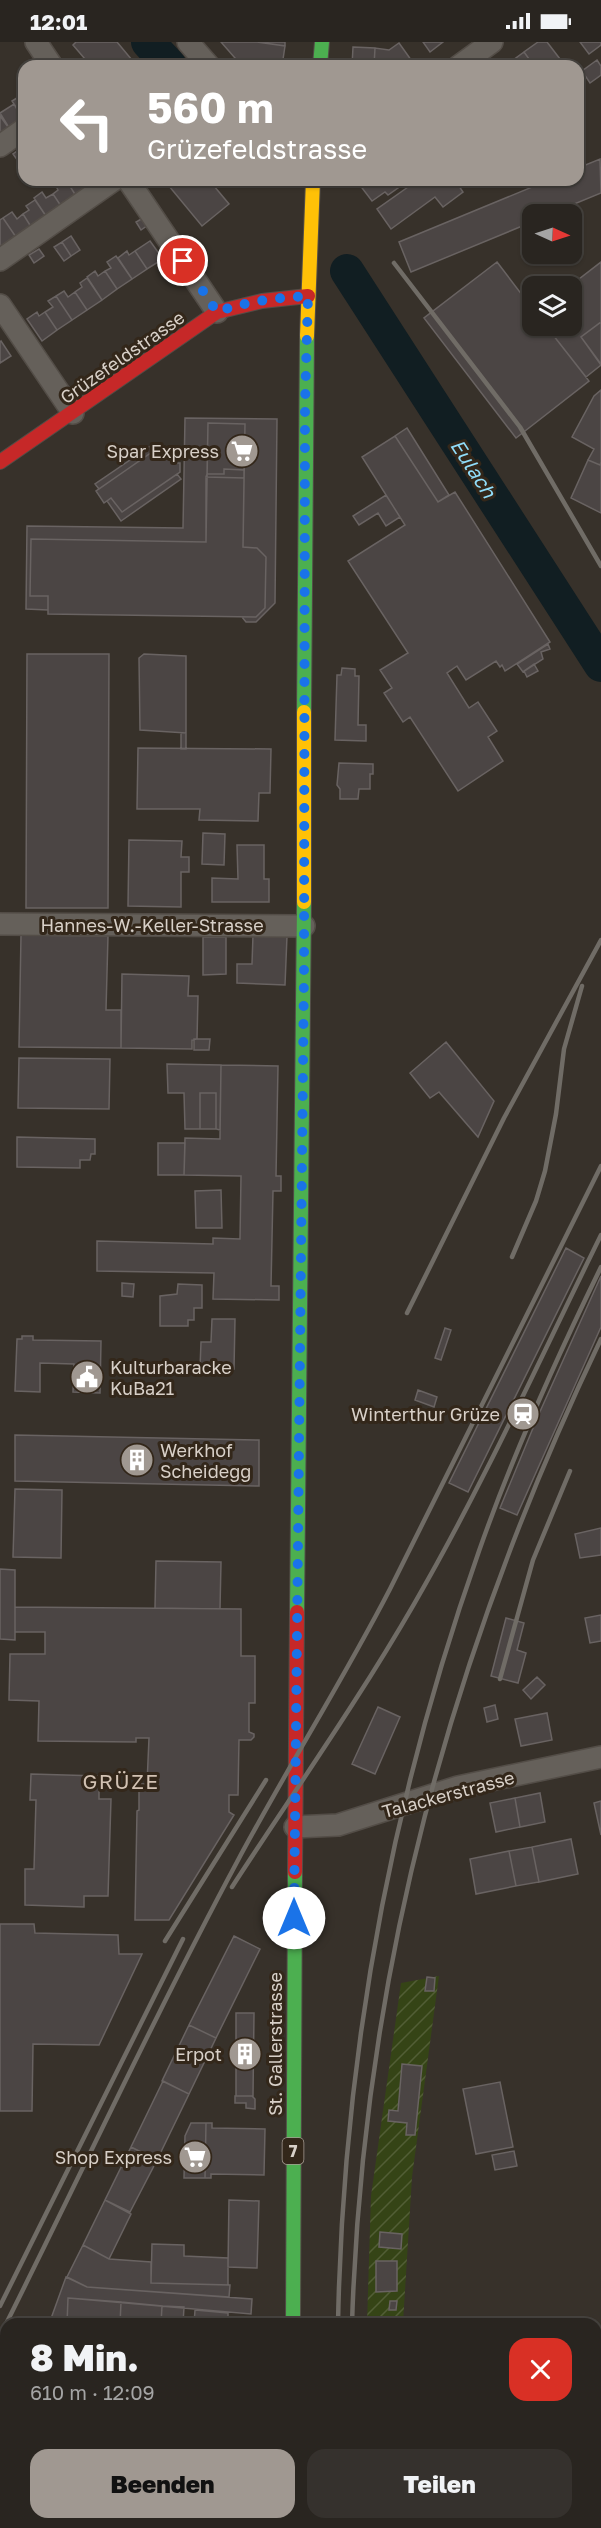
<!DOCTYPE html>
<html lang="de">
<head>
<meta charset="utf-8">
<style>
	:root { --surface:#292520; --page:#35312d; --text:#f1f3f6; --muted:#a5a5a5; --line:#45423e; --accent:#a09891 }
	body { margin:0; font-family:"Golos Text",sans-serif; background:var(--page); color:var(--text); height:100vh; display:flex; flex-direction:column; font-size:22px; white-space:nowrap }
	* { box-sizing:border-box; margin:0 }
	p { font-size:20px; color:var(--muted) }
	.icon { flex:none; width:33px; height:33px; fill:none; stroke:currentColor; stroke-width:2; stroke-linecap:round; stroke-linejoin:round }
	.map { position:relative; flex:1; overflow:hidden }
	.panel { position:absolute; left:0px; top:2276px; width:602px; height:212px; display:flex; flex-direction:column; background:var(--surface); border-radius:18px 18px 0 0; box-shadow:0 2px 4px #0004,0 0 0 2px var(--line) }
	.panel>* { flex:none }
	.banner { position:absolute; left:18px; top:18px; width:566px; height:126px; border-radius:18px; box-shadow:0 2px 4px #0004,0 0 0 2px var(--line); background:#a09891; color:#fff; overflow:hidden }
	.needle { width:39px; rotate:93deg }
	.fabs { position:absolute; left:522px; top:162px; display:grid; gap:12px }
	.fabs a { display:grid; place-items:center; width:60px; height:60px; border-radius:12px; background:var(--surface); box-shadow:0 2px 4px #0004,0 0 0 2px var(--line); font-size:30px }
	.pin { position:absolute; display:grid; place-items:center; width:51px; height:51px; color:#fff; margin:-26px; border:3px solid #fff; border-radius:50%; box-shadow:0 2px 6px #0007 }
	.me { position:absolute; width:66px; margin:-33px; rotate:0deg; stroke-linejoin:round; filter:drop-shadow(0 0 4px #0008) }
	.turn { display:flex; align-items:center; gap:21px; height:126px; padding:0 30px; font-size:27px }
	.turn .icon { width:78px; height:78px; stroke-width:2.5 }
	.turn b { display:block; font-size:42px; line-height:51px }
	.round { display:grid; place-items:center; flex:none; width:63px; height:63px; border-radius:18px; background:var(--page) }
	.overview { display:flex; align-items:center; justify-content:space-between; height:102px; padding:0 30px }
	h1 { font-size:36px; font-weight:800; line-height:45px }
	.primary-button { display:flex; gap:12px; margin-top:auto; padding:12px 30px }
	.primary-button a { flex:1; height:69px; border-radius:18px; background:var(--accent); color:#111; font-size:24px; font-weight:800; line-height:69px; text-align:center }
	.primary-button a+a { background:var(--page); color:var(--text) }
	.status { display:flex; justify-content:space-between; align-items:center; height:42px; padding:0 30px; background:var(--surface); direction:ltr }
	.status svg { height:16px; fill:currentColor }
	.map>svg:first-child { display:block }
</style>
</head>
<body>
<div class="status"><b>12:01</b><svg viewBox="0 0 49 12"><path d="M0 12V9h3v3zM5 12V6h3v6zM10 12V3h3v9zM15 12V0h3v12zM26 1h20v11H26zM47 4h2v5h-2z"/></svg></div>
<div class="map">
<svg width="601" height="2486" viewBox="0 0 601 2486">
	<defs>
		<pattern id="garden-furrows" width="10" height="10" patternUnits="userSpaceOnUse" patternTransform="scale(1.5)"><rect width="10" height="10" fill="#354416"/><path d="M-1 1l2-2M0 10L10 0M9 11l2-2" fill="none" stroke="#525e36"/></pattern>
	</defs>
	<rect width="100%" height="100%" fill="#37312a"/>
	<path fill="url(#garden-furrows)" d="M439,1934L412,2135L403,2281L367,2282L371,2154L401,1941Z"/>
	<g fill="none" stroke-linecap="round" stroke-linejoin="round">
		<path stroke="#111e22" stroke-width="34" d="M148,0L170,24
			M347,229L601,623"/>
	</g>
	<path fill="#4b4544" stroke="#696362" stroke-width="1.5" d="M76,0H117L137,24H91L73,3Z
		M221,0H257L285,4L282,24H242Z
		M258,0H285V4Z
		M423,0H443L430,10Z
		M538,0H547L560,17L552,24H534L524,10Z
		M580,0H601V3L589,12Z
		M399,1L414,22L410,24H374L375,6L389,8Z
		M353,5L375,6L374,24H352Z
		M524,10L534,24H505Z
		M597,18L601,24V33L590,41L582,29Z
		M20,54L22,56L24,55V77L12,59Z
		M14,62L24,80L11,89L0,71Z
		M0,74L11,89L0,96Z
		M20,107L24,115L18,119L13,112Z
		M600,117L601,151L550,172H532V180L411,230L399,200L549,138H578V126Z
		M66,138L78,157L63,167L53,152L58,148L56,144Z
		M66,138H88L93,146L78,157Z
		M164,138H209L229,162L202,184Z
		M356,138H403L405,141L388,153L385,150L372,159Z
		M418,138H455L463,150L443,165L435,155L391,187L377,167Z
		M42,150L46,156L53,152L63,167L48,177L34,156Z
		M35,158L48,177L33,188L23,172L29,168L26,164Z
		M12,170L17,177L23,172L33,188L18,198L3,176Z
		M3,176L18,198L3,208L0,204V178Z
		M143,176L148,183L141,188L136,180Z
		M71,194L80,208L71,214L62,200Z
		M150,199L163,217L147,227L135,209Z
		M62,200L71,214L64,219L54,205Z
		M39,207L44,214L34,221L29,213Z
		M127,209L129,213L135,209L147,227L132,237L118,216Z
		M116,214L132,237L117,247L105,229L111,226L107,220Z
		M497,220L532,266V284H546L589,339L516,396L424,276Z
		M601,220V280L581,295L601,323L586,335L546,284H572V244H570Z
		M95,229L98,234L105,229L117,247L102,258L87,235Z
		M87,236L102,258L87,268L75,250L82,245L80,241Z
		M64,249L68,255L75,250L87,268L72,278L56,254Z
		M56,254L72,278L57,288L45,270L53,265L48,259Z
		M37,270L39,274L45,270L57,288L42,299L27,277Z
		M601,280V322L581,295Z
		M1,299L11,314L0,321V300Z
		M601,348V420L600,423L588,418L594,407L572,395L594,354Z
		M185,376L277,377L275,561L256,580H246L242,575H256L265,566L266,515L257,506L243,505L245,382L208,381L206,500L31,497L30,554H48V568L26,567L27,484L183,486Z
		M208,381L245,382L244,428L224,427V432H207Z
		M407,386L449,453L438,460L395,394Z
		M395,394L438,460L455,450L550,600L505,629L502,623L500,625L496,619L466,638L457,624L447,631L469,666L478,660L497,689L488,695L503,719L458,749L410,675L403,680L384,651L392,646L380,628L408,611L348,519L405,483L362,415Z
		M155,401L159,405L99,447L95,442Z
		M161,404L172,421H180V430L122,470L111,456L104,461L96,449Z
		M588,418L600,423L601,420V471L571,456Z
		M224,427L244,428V436L206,435L207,432H224Z
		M177,432L181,437L121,479L107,459L111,456L122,470Z
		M206,435L244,436L243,505L257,506L266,515L265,566L256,575L48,572V554H30L31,497L206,500Z
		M386,453L400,475L386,484L378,471L359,483L353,474Z
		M548,602L550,607L541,610L543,617L523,630L517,622Z
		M27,612H109L108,866H26Z
		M144,612L186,614V691L140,688L139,616Z
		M534,622L538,629L527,635L524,629Z
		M342,626L355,627V634H359L358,683H366V699L335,698L337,633H341Z
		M181,691H186V707H181Z
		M138,706L271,707L270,751H259L258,779L199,778L200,767H137Z
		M339,721L373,722V732H370V747H359L358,757H340V747L337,743Z
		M203,791L225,792L224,823L202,822Z
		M129,798L182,799L181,815H189V830H181V865L128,864Z
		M237,803H264V837H269V860H212V836L238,837Z
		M21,893L108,894L106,968H121V1006L19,1005Z
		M253,893L287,894L285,943L237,941V922H252Z
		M203,895H226V932L203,933Z
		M122,932L189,934L188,954H198L197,997L192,998V1007L121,1006Z
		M194,997H210L209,1008H194Z
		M446,1000L494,1059L478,1095L439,1050L430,1056L410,1031Z
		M19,1016L110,1017L109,1067L18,1066Z
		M167,1022L221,1023L220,1088L216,1087V1051H200V1087H185L184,1051H168Z
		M221,1023L278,1024L276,1134H281V1149H273L271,1244H279V1258L213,1257L214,1231L97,1229V1199L213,1202V1196L240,1197L241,1134L184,1133L185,1096L220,1097Z
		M200,1051H216V1087H200Z
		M17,1095L95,1097V1112H91L90,1118H80V1126L17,1125Z
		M158,1101H185L184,1133H158Z
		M221,1148L222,1186H196L195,1149Z
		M566,1206L584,1216L468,1450L449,1441Z
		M601,1234V1285L517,1473L500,1466L538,1374Z
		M122,1241L134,1242L133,1255L122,1254Z
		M178,1242L202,1243V1266H194V1278H188V1284H160V1254L177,1252Z
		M212,1277H235L234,1327L200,1326L201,1300H211Z
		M445,1286L451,1288L441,1318L435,1316Z
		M22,1294H33V1298L101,1299L100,1351L73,1350L74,1322L40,1321V1350L15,1349L17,1297H22Z
		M418,1348L437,1355L434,1365L415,1358Z
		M15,1393L259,1398V1444L15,1439Z
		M15,1447L62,1448L61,1516L13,1515Z
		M601,1486V1513L580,1516L575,1492Z
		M156,1519L221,1520L220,1567L155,1566Z
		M0,1527L15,1528V1598L0,1597Z
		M15,1565L241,1567V1614H255V1661H249V1690L254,1692V1695L251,1698H239L238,1753H229V1770L234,1773L169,1878H135L137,1769L139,1768V1742H147L149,1696H136V1700L38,1699L39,1659L9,1658L10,1612H45V1590H15Z
		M601,1573V1599L590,1601L585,1576Z
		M506,1576L524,1581L517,1608L526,1611L518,1641L491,1634Z
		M537,1635L545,1643L531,1657L523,1648Z
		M495,1663L498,1677L487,1680L484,1666Z
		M378,1665L400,1675L375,1732L352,1722Z
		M547,1671L552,1698L521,1704L515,1677Z
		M31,1732L99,1734V1757H111L108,1854H84V1865L25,1863V1827H34L36,1758H30Z
		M540,1751L545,1780L520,1785L515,1756Z
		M515,1756L520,1785L496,1790L490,1761Z
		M601,1759V1793L594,1761Z
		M571,1797L578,1832L539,1840L532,1805Z
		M532,1805L539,1840L516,1844L509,1809Z
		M509,1809L516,1844L476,1852L470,1817Z
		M0,1882H34L35,1891L118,1893L119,1912H142L99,2003L33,2002L32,2069H0Z
		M234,1894L260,1907L216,1996L189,1983Z
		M427,1935L435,1936L434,1949H425Z
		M236,1971H254L253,2054H236Z
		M189,1983L216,1996L189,2052L162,2039Z
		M402,2022L422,2024L415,2093H406L407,2081L388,2079L389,2068L398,2069Z
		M163,2039L189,2052L157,2118L131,2105Z
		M500,2040L513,2105L476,2112L463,2047Z
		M235,2054H252L255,2057V2067L246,2066V2061H235Z
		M191,2081H206L205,2136H184L185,2094Z
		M206,2081H212V2086L265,2087L264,2133L211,2132V2136H205Z
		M131,2105L157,2118L130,2170L105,2158Z
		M514,2109L517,2124L495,2128L492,2113Z
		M105,2158L131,2172L109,2217L83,2203Z
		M229,2158L259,2159L257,2226L228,2225Z
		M380,2190L402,2192L401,2207L379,2205Z
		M152,2202L184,2203V2214L228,2216V2243L151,2241Z
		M83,2203L109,2217L151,2220V2241L230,2243L229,2255L87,2245L67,2235Z
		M376,2219H397V2249L376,2250Z
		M66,2235L87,2245L252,2257L251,2272L68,2256L67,2282H49Z
		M68,2256L121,2260L120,2282H67Z
		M390,2259H397L396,2268H389Z
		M121,2260L162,2264L161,2282H120Z
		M162,2264L184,2265L183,2282H161Z
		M195,2268L228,2271V2282H194Z
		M601,2336V2486H477L476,2481H596V2337Z
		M0,2462H6V2481H135V2486H0Z"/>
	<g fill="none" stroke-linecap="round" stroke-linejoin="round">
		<g stroke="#534d47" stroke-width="24">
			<path id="street" d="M36,0L52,24
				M188,0L209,24
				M459,24L492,0
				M0,104L24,87
				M128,138L217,270
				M0,218L114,138
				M0,263L73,371
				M0,882L304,884
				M295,1785L338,1783L458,1745L601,1715"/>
		</g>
		<g stroke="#534d47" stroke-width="16">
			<path id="fast" d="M320,24L322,0
				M304,670L307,294
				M297,1570L304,860
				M293,2282L295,1830
				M285,2481V2486
				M309,2481L310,2486"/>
		</g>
		<g stroke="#534d47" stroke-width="16">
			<path id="slow" d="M307,294L313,138
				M304,670V860"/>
		</g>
		<g stroke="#534d47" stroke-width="16">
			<path id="jam" d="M0,420L217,270L262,259L308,254
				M295,1830L297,1570"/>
		</g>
		<use href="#street" stroke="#65605a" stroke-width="21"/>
		<use href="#fast" stroke="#4caf50" stroke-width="14"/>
		<use href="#slow" stroke="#ffc107" stroke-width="14"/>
		<use href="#jam" stroke="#c62828" stroke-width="14"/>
		<path stroke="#706c66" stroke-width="4.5" d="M394,221L520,385L601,524
			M512,1215L536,1159L545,1129L556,1072L564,1007L582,944
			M407,1271L504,1076L601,898
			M500,1637L533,1518L570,1429
			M232,1845C293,1751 358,1659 414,1562C483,1443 540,1317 601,1193
			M165,1899L266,1738
			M0,2264L183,1897
			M6,2282C83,2128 156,1971 237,1820C286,1728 342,1640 390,1547L601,1124
			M338,2282C343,2017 391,1758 479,1509C513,1412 556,1317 601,1225
			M352,2282C363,1933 451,1610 601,1297
			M342,2481V2486
			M354,2481L355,2486"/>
	</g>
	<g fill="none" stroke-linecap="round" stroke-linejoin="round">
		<path stroke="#1a73e8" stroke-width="10" stroke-dasharray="0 18" d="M183,219L217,270C248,259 276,256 308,254L305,363L304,930L294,1876"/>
	</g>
	<defs>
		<g id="supermarket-disc" transform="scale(1.725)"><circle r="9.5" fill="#a09891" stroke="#33271a"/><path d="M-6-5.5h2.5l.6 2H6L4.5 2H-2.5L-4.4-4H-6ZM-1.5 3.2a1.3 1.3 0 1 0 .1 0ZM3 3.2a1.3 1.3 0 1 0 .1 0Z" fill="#fff"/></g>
		<g id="civic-disc" transform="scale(1.725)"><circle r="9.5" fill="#a09891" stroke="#33271a"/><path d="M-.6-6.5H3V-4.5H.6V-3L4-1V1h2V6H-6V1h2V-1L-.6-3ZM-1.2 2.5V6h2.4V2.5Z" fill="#fff"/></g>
		<g id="station-disc" transform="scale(1.725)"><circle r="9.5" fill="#a09891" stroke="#33271a"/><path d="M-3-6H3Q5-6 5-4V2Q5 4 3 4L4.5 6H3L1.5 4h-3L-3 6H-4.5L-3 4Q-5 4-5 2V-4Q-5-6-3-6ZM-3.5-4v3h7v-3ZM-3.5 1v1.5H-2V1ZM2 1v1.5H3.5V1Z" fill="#fff"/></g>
		<g id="building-disc" transform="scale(1.725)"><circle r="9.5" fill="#a09891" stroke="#33271a"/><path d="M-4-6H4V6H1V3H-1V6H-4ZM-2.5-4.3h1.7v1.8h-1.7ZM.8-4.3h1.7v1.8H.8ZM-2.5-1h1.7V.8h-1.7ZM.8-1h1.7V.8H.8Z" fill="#fff"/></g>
	</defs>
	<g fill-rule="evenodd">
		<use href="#supermarket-disc" x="242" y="409"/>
		<use href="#civic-disc" x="87" y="1335"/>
		<use href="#station-disc" x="523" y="1372"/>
		<use href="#building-disc" x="137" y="1418"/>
		<use href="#building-disc" x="245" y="2012"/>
		<use href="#supermarket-disc" x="195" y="2115"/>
	</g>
	<g text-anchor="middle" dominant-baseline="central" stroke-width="6" stroke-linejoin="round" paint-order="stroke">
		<rect fill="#33271a" stroke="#a69d94" stroke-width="1.5" x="282.5" y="2096" width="21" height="26" rx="4.5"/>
		<g font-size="16" font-weight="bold" fill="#d8d0c8">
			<text x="293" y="2109">7</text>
		</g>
		<g font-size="18" fill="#d8d0c8" stroke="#33271a">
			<text transform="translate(122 315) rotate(-35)">Grüzefeldstrasse</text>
			<text x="152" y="883">Hannes-W.-Keller-Strasse</text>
			<text transform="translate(448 1752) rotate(-15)">Talackerstrasse</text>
			<text transform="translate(275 2002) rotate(-90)">St. Gallerstrasse</text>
		</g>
		<g font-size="18" fill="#d8d0c8" stroke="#33271a" text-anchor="end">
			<text x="219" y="409">Spar Express</text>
			<text x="110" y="1325" text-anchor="start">Kulturbaracke<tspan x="110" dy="21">KuBa21</tspan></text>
			<text x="500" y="1372">Winterthur Grüze</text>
			<text x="160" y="1408" text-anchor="start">Werkhof<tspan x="160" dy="21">Scheidegg</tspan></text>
			<text x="222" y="2012">Erpot</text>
			<text x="172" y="2115">Shop Express</text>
		</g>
		<g font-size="20" font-style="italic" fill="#90ddfa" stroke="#33271a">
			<text transform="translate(474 426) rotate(57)">Eulach</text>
		</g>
		<g font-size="21" letter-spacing="1.5" fill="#d2c2b3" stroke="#33271a">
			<text x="121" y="1739">GRÜZE</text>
		</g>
	</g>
</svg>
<div class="fabs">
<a><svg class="needle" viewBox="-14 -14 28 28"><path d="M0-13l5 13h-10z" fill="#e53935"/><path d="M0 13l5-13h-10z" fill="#a5a5a5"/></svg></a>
<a><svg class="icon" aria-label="layers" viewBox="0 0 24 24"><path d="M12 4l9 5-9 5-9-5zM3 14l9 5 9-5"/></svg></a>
</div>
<div class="pin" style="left:183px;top:219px;background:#d93025"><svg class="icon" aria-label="arrive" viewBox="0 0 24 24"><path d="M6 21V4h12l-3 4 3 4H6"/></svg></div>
<svg class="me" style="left:294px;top:1876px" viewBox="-20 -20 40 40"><circle r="19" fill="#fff"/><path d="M0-13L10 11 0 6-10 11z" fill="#1a73e8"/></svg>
<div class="banner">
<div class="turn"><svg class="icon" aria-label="left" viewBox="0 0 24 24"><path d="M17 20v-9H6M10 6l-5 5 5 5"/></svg><div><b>560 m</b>Grüzefeldstrasse</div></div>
</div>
<section class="panel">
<div class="overview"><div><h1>8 Min.</h1><p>610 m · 12:09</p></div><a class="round" style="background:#d93025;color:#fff"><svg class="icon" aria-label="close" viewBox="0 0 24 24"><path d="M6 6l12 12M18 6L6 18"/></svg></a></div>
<div class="primary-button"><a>Beenden</a><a>Teilen</a></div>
</section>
</div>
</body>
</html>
